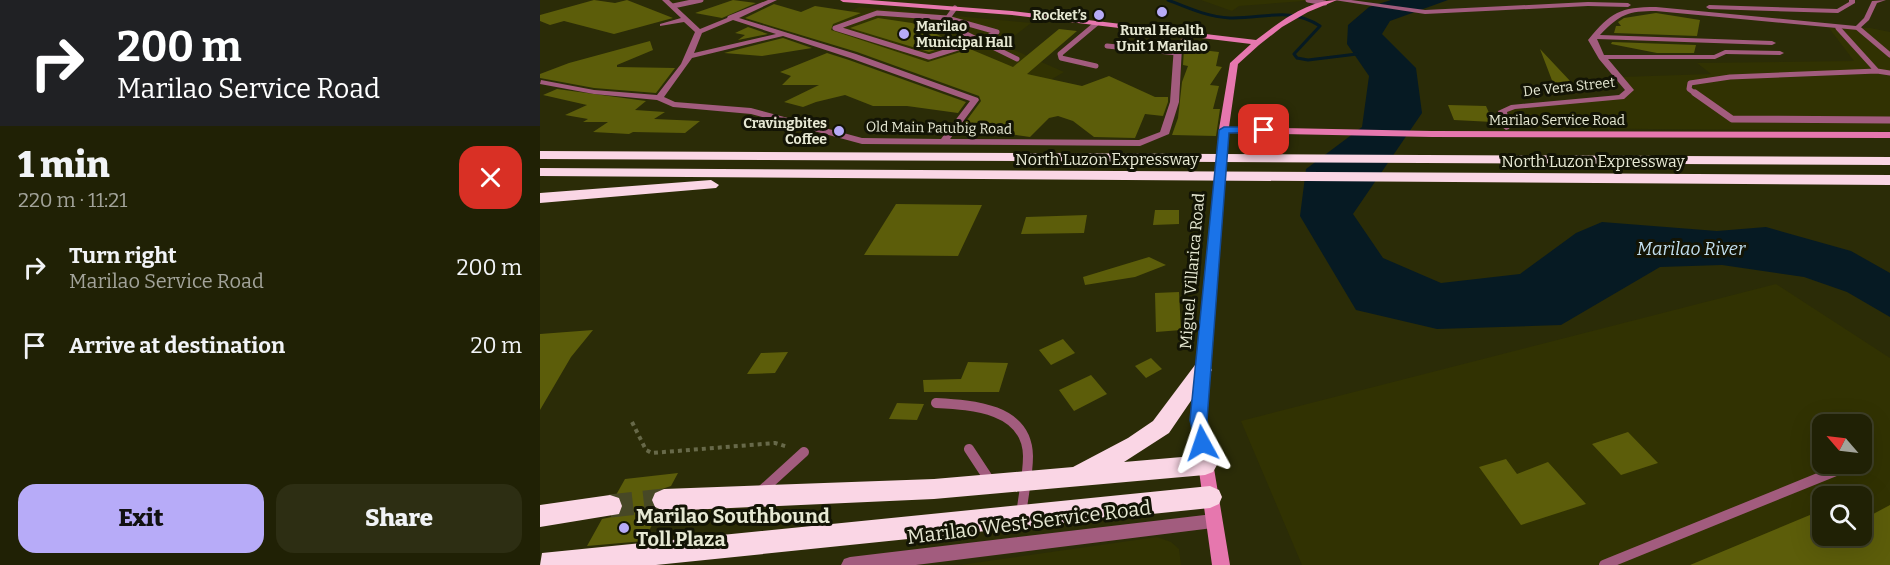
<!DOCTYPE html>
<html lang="en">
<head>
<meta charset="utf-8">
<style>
	:root { --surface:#202105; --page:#2d2e13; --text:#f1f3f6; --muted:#a2a39a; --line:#3d3e27; --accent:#b7abf8 }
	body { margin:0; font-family:Bitter,serif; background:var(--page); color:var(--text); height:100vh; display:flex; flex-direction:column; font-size:22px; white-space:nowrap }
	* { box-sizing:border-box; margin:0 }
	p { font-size:20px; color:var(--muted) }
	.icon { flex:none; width:33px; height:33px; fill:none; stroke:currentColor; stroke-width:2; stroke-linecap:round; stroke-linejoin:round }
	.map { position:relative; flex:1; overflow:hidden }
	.details { display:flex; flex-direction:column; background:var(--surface); width:540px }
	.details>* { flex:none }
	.hud { background:#202124; color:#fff; overflow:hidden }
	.needle { width:39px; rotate:298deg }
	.buttons { position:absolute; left:1272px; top:414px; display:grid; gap:12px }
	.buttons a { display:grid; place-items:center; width:60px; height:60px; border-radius:12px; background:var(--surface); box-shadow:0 6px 24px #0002,0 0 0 2px var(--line); font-size:30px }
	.pin { position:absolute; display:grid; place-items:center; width:51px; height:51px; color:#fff; margin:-26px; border-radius:12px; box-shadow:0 3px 9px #0006 }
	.me { position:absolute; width:66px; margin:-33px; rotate:355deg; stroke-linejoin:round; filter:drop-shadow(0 0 4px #0008) }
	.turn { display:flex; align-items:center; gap:21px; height:126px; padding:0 18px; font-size:27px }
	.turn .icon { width:78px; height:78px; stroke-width:2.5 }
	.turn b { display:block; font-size:42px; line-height:51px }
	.round { display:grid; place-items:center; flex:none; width:63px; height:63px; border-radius:18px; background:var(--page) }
	.head { display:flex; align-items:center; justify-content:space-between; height:102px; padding:0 18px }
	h1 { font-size:36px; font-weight:800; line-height:45px }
	.primary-button { display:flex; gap:12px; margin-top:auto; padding:12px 18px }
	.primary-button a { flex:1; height:69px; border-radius:18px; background:var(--accent); color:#111; font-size:24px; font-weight:800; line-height:69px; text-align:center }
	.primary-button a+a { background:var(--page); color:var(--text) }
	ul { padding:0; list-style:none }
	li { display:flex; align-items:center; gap:18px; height:78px; padding:0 18px }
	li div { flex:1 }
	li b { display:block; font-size:22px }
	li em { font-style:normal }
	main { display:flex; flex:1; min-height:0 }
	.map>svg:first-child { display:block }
</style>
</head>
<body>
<main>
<section class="details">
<div class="hud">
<div class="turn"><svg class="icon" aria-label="right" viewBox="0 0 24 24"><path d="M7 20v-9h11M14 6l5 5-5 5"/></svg><div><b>200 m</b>Marilao Service Road</div></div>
</div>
<div class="head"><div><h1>1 min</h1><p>220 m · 11:21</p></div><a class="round" style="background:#d93025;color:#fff"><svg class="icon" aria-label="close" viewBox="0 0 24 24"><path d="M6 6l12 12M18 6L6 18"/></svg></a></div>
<ul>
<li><svg class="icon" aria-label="right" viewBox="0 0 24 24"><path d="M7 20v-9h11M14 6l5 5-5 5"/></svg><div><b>Turn right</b><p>Marilao Service Road</p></div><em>200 m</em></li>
<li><svg class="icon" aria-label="arrive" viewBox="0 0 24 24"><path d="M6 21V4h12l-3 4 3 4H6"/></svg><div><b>Arrive at destination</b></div><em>20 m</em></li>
</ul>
<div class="primary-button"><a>Exit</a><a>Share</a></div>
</section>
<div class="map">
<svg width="1350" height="565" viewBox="0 0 1350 565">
	<rect width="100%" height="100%" fill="#2b2c07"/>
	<path fill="#313202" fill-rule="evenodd" d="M661,0H777L699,6L692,11Z
		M319,7L491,23L463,45L524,72L490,92L273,28Z
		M1289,28H1330L1350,32V131L977,128L965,108L1082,98L1091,91L1081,77L1171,74L1157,63L1314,61Z
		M1236,284L1350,358V565H762L701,421ZM1282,424H1322V464H1282ZM1282,496H1322V536H1282Z
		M617,537L631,542L639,549L641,565H420Z"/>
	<path fill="#061a23" d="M851,0H908L850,21L842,34L876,68L882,113L813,214L843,258L901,283L980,274L1036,233L1062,222L1177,231L1226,227L1311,251L1350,273V317L1307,292L1264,277L1182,265L1120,267L1021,325L897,329L816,310L760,216L766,169L822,127L829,76L807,44L808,25L829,7Z"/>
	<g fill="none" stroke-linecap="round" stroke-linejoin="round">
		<path stroke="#061a23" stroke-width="3" d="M628,0C648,8 668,17 690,18C723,19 750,6 780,26L754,54L757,58L768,60L817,54"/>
	</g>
	<path fill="#5c5d0a" d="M54,0L75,3L87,0L133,18L74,34L24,21L10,25L0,21V15Z
		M193,0L216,3L182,18L155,13Z
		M234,4L261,12L275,6L321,13L293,24L291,30L388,62L430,49L473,67L519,29L537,31L487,74L542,86L569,76L615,97H628V102L623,116L605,114L595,138L554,137L533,121L518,116L509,118L490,137L449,131L453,127L424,124L441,101L439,96L317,52L205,18Z
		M1116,13L1160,20L1157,36L1074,33L1076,26H1081L1078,22L1084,18Z
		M338,18L372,23L416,43L389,52L310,28Z
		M208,27L228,34L198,40L205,35L195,33Z
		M243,38L272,48L222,56L184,53Z
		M110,41L113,50L77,65V67L135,68L116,93L54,88L0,78V74L29,63Z
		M1072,42L1156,45L1154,53H1117L1071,44Z
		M644,48L679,52L676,66L682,67L670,85L679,86L673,109H680L676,136L632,135L638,118L642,82L648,66L643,65Z
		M1000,49L1032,83H1013Z
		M287,53L309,60L426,102L418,113L367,106H333L305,95L276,102L263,107L244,102L279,85H242L251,76L240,72Z
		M17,89L106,101L95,110L125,112L114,119L160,121L145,133L93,132L89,134L53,132L68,122H43L48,119L25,115L47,105L3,95Z
		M908,105L946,106L953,122L914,120Z
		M356,204L442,205L418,256L324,255Z
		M615,210H639V224L613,225Z
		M547,215L544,233L481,234L486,217Z
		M609,257L626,265L595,277L545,285L543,277Z
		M639,292L641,330L616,332L615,293Z
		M53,330L31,357L0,410V334Z
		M523,339L535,353L511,365L499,350Z
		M248,352L235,373L207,374L221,353Z
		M611,358L622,369L606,378L595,366Z
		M428,362L468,363L459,392H384L383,380L421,379Z
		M551,375L567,394L534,411L519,390Z
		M357,403L384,404L377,420L349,419Z
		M1088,432L1118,463L1081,475L1052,444Z
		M966,459L977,474L1008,462L1046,504L981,525L939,467Z
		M138,473L131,486L113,492L110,501L113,508L119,511L104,541L47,546L62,519L81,515L84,505L81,497L76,495L85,479Z
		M1350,505V565H1150L1282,510V536H1322V520Z"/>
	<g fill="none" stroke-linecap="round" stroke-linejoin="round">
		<path stroke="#474826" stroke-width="23" stroke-dasharray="23 11" stroke-linecap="butt" d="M70,506L124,500"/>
		<path stroke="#676949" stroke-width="4" stroke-dasharray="4 4" stroke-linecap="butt" d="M92,422L106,450L112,453L235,443L248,447"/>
		<path stroke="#a25c7e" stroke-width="5" d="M768,0L785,3
			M133,6L161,0
			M415,8L404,23L477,59
			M337,13L407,18L457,32L440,41L389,57L295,28Z
			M1318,28L1350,55
			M567,46L638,53
			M556,66L521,58L520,54L557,23
			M1337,71L1350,73
			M1157,95L1149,89L1150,83L1190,77L1337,71L1298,28"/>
		<path stroke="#a25c7e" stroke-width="7" d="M1155,93L1192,119L1350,120"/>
		<path stroke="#a25c7e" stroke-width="10" d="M396,403C433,405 487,408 488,456C488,476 483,496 481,516
			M429,449L452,484
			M220,492L264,452
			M1064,565L1303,468"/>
		<path fill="#a25c7e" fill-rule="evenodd" d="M122,0H129L160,29L187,18L188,16L228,0H237L199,18L316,54L438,98L439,100L410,139L599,140L620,132L630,102L634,46L650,31L657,33L642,47L639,102L629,134L600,146L322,144L211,114L133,107L117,100L54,94L0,84L1,80L54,90L117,95L141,64L155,32L144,22L120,26V24L141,18ZM193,20L236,34L154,53L162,33ZM243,36L310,58L430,101L401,139L322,138L211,108L135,102L124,97L152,58Z
			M794,0H811L885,10L1048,2L1088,3L1091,5L1088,7L1048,6L885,14Z
			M1309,0H1315V3L1298,13L1169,9L1166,7L1169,5L1297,9L1309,2Z
			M1346,0L1337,3L1329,20L1318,30L1116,11C1088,11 1080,14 1060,35L1232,41L1236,43L1232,45L1057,39L1064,55H1174L1185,50L1240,51L1244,53L1240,55L1186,54L1175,59H1068L1094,90L1084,99L975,109L967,112L970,127L969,129L966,130L962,127L958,111L971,105L1079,95L1085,90L1059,59L1048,40C1071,12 1080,7 1116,7L1316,26L1324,18L1332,1Z
			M673,514L679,516L681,521L679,526L673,528L376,565H301L304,559L310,557Z"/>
		<path fill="#e677ae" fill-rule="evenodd" d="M300,0H329L472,11L716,40C738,23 768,0 797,0L768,12L742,27L719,45L698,64L689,127L892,131L1350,132V138L892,137L688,133L686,137L683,138L678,135L690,63L711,44L472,15L303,2Z
			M678,195L683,198L666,420L690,565H672L652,420L673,198Z"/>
		<path fill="#fad6e5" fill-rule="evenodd" d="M0,151L1350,157V165L0,159Z
			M0,168L1350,175V185L0,176Z
			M171,180L179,185L176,188L0,203V193Z
			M662,362L669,365L672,370L629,433L584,462L665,455L673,458L677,465L673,472L665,475L394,499L124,511L115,507L112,500L115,493L124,489L394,479L533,467L588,438L613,421L655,365Z
			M670,486L679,490L682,497L679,504L670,508L116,565H0L2,553Z
			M70,495L79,498L82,506L79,514L0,527V505Z"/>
		<path stroke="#e677ae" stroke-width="10" d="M678,198L683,140"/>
	</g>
	<path fill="#1a73e8" stroke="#114b97" stroke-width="1.5" d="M724,127L729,130L727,132L689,133L667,420L671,443L668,448H656L650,420L679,130L684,127Z"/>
	<g fill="#b7abf8" stroke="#131405" stroke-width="2">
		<circle cx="622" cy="12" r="6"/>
		<circle cx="559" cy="15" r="6"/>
		<circle cx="364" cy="34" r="6"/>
		<circle cx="299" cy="131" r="6"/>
		<circle cx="84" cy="528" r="6"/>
	</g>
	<g text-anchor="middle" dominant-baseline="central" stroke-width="6" stroke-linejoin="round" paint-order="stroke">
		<g font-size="14" font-weight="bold" fill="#e6e8d3" stroke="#131405" text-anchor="end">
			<text x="547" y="15">Rocket’s</text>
			<text x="376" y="26" text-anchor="start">Marilao<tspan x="376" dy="16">Municipal Hall</tspan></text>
			<text x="622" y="30" text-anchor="middle">Rural Health<tspan x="622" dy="16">Unit 1 Marilao</tspan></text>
			<text x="287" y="123">Cravingbites<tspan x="287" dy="16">Coffee</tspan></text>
		</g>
		<g font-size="14" fill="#e6e8d3" stroke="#131405">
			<text transform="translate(1029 87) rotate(-6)">De Vera Street</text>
			<text x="1017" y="120">Marilao Service Road</text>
			<text transform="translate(399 128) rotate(1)">Old Main Patubig Road</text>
		</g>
		<g font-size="16" fill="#e6e8d3" stroke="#131405">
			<text x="567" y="159">North Luzon Expressway</text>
			<text x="1053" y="161">North Luzon Expressway</text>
			<text transform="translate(652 271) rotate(-85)">Miguel Villarica Road</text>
		</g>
		<g font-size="18" font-style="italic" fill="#c2dfef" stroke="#131405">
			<text x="1151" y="249">Marilao River</text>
		</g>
		<g font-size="20" font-weight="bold" fill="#e6e8d3" stroke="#131405" text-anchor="start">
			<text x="96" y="516">Marilao Southbound<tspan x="96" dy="23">Toll Plaza</tspan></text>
		</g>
		<g font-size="20" fill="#e6e8d3" stroke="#131405">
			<text transform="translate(489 522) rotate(-7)">Marilao West Service Road</text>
		</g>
	</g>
</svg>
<div class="buttons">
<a><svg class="needle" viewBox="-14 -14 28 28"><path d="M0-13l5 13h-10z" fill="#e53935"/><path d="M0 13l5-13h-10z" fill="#a2a39a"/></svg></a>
<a><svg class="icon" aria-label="search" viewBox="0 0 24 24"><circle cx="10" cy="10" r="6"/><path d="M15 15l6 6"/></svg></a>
</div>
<div class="pin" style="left:724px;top:130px;background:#d93025"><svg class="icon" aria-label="arrive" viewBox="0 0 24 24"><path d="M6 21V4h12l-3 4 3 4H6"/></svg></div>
<svg class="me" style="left:662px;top:443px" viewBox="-20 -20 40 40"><path d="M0-17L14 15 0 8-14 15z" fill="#1a73e8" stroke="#fff" stroke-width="4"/></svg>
</div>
</main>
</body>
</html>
